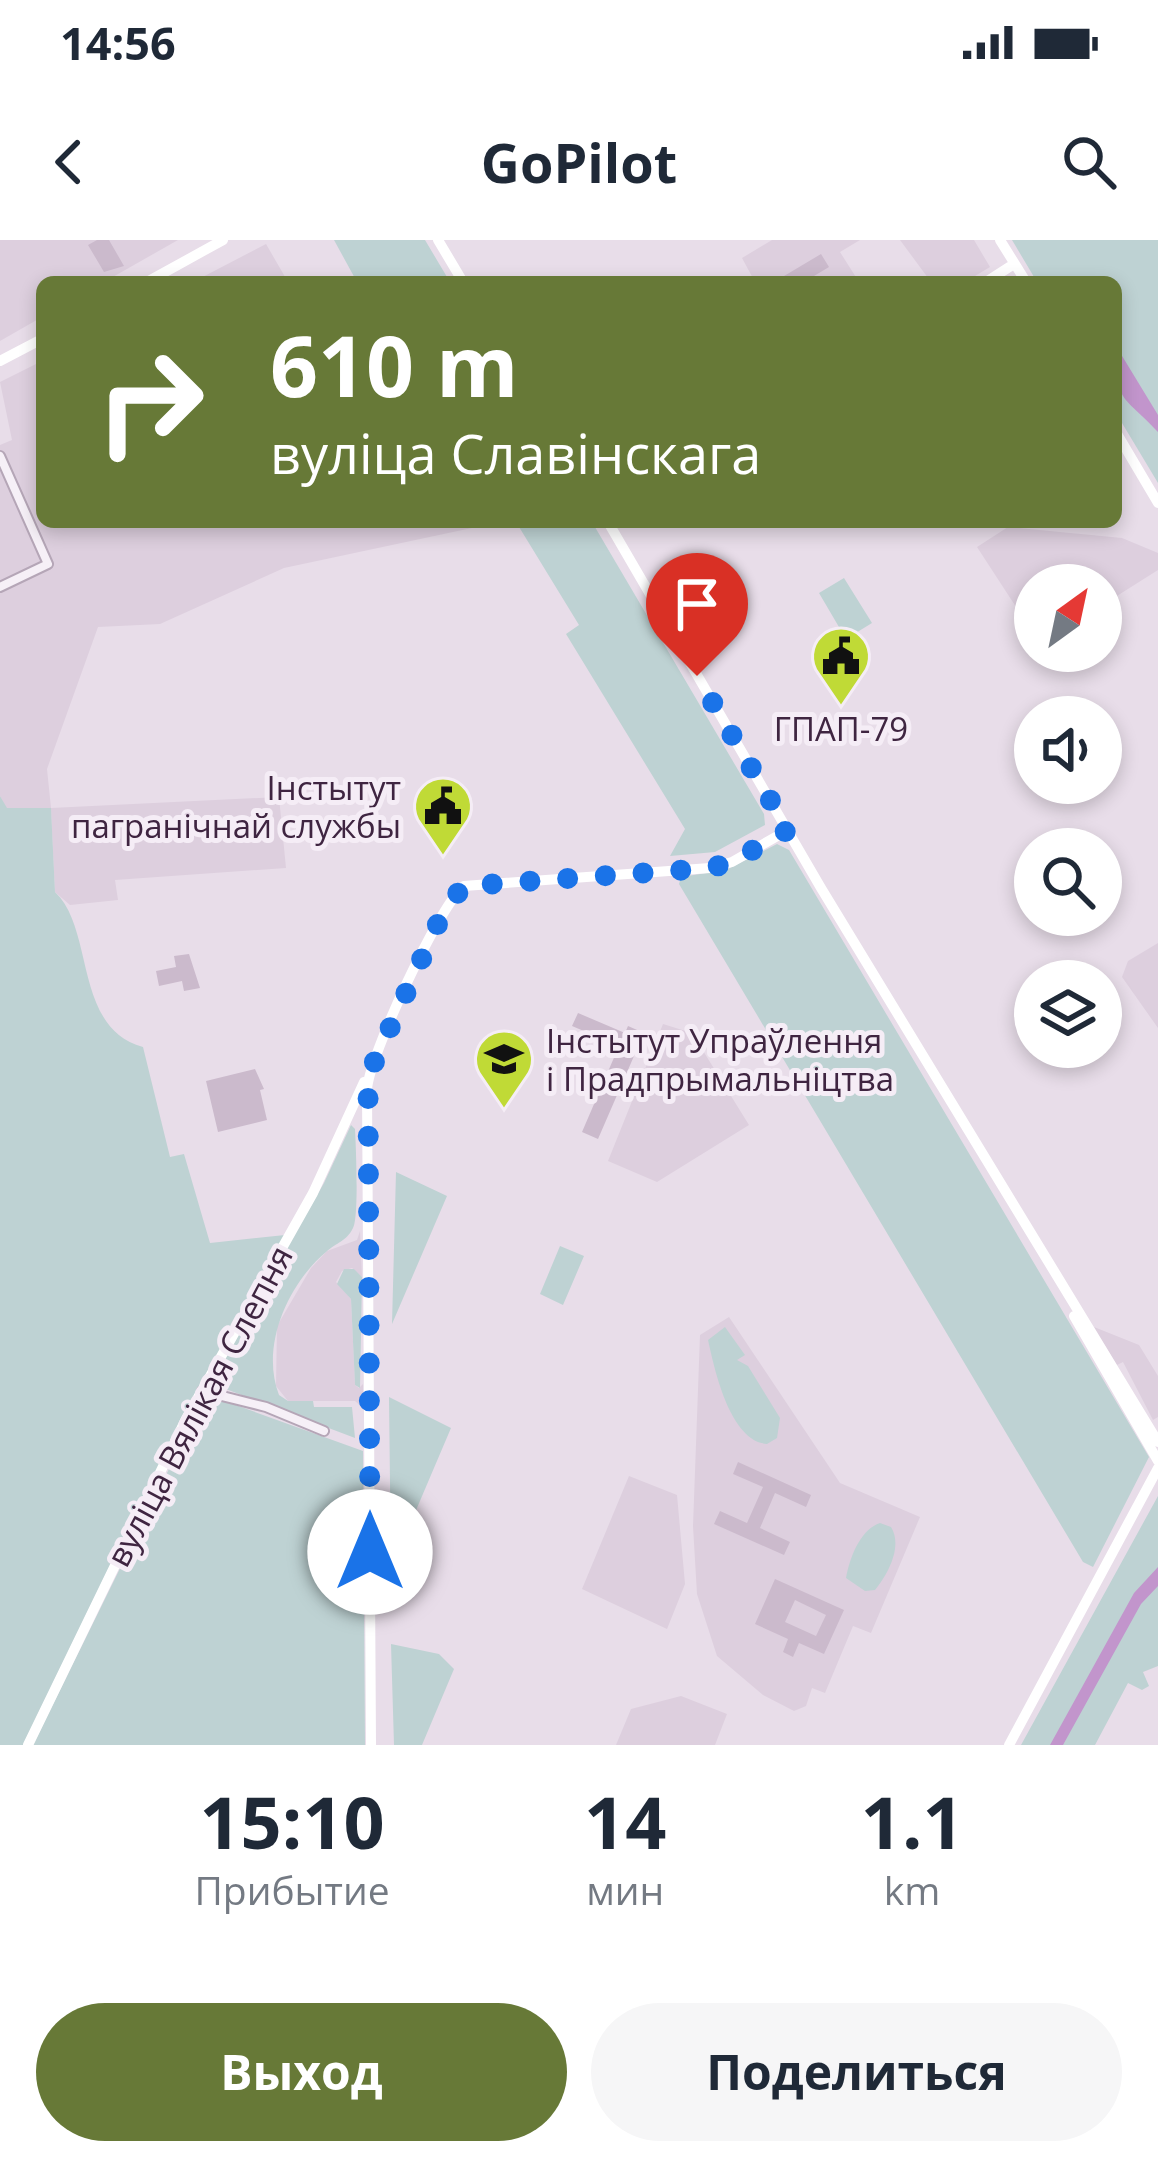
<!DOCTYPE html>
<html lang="ru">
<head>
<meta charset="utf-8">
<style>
	:root { --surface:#fff; --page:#f6f6f7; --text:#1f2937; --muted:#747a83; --accent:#677937 }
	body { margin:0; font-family:"Open Sans",sans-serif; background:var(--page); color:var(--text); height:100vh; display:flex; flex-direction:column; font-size:45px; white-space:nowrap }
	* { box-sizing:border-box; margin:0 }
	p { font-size:39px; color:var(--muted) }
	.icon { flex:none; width:66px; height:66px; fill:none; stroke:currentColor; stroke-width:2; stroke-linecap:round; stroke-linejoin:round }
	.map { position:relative; height:1505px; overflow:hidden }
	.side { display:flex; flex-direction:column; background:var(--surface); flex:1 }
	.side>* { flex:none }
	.guide { position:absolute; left:36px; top:36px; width:1086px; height:252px; border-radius:18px; box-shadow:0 6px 18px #0003; background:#677937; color:#fff; overflow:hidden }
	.needle { width:78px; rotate:33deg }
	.controls { position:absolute; left:1014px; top:324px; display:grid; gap:24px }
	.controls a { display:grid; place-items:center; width:108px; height:108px; border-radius:50%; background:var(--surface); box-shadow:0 6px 18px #0003; font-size:60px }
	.pin { position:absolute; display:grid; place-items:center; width:102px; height:102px; color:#fff; margin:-123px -51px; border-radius:50% 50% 50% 0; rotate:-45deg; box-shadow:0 0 12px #0007 }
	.pin .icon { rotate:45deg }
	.me { position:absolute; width:132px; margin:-66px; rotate:0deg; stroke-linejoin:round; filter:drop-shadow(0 0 9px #0008) }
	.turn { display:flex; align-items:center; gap:42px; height:252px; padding:0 36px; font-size:54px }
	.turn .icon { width:156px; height:156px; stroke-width:2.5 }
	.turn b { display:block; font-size:84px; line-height:102px }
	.eta { display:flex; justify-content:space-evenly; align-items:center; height:204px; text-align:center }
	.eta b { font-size:72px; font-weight:700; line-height:84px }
	.action { display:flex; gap:24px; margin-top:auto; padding:24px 36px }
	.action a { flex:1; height:138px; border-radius:72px; background:var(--accent); color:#fff; font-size:48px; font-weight:700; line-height:138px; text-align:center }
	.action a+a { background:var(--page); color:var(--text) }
	.status { display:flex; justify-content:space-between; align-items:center; height:84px; padding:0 60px; background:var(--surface); direction:ltr }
	.status svg { height:33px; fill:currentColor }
	header { display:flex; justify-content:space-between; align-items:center; height:156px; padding:0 36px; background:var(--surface); font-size:54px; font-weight:700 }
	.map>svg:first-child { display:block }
</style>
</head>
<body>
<div class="status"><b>14:56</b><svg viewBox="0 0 49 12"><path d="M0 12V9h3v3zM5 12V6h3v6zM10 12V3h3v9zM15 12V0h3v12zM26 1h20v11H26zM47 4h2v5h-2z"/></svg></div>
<header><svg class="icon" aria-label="back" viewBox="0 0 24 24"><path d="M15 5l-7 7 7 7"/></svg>GoPilot<svg class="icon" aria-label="search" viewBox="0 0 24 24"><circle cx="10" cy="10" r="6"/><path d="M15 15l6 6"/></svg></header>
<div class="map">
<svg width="1158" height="1505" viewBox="0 0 1158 1505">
	<rect width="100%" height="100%" fill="#e8dde9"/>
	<path fill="#ddcfde" d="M0,0H178L104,42H42V77L0,101Z
		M772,0H860L840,12L859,42H755L742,18Z
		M900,0H974L990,27L965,42H931Z
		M266,4L288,42H193Z
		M42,121V282H500L284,328L160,384L98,387L47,529L51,568L279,557L286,628L115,640L118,660L70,665L55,652L51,569L6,568L0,556V205L12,200L0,142Z
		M1008,287L1122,298L1158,313V330L1101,366V345H1035V396L977,307Z
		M1158,703V788L1122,737L1128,721Z
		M663,784L692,793L749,885L657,942L608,921Z
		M360,991L362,1037L352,1028L342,1031L336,1042L351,1059L355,1145L359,1148L363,1144V1168L355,1161H288L276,1146L277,1086L311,1028L327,1011L357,1000Z
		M729,1077L840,1243L920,1277L871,1393L853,1386L825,1453L812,1448L806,1466L794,1471L763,1455L717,1416L697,1354L693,1286L700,1095Z
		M1094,1087L1139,1105L1158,1136V1177L1153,1180L1123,1122L1117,1125Z
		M629,1236L677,1255L685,1344L667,1389L582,1349Z
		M681,1456L727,1474L715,1505H616L631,1469Z"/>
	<path fill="#bed2d3" d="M334,0H425L450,42H357Z
		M1012,0H1158V243L1116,173V42H1037Z
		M516,282H592L764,574L765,585L715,612L670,616L685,589L566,394L579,385Z
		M844,338L872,383L846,399L819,353Z
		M0,556L7,568H51L55,652C95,689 73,788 143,807L170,917L184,914L210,1003L285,995L182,1177L23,1505H0Z
		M777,604L789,610L1149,1217L1093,1327L1083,1322L679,644L681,637L726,630Z
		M351,885L355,889C356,906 359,979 353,988C346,1002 337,1002 326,1012C288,1044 260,1106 279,1155L288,1161H313L314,1167H352L355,1198L210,1143L324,943Z
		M396,932L447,956L392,1084Z
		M560,1006L584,1016L563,1065L540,1054Z
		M344,1029H354L362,1037L360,1148L355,1145L351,1059L337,1044Z
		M725,1087L745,1115L737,1120L748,1126L780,1178L777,1198L767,1204C729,1201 714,1126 708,1100Z
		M389,1157L451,1188L391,1329Z
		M219,1159L363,1211L365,1505H33L202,1162Z
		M1158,1256V1426L1143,1432L1149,1446L1142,1450L1128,1443L1095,1505H1021Z
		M880,1283L891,1287C903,1306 888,1334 875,1350L865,1351L846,1338C850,1317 860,1290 880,1283Z
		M391,1404L439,1414L454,1429L422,1505H394Z"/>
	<path fill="#c295cc" d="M1116,106L1158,175V192C1122,153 1116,165 1116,106Z
		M1158,1327V1346L1141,1364L1063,1505H1050L1134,1353Z"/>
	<path fill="#cbbacc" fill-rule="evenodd" d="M97,0H109L124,26L104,32L88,5Z
		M821,14L829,27L804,42H774Z
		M189,714L200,748L184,751L182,741L159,746L156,731L176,727L174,716Z
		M578,773L625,793L628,786L644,793L598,899L582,892L619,806L572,786Z
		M255,829L264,849L260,850L267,880L218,892L206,841Z
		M738,1222L811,1255L806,1267L775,1253L760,1288L790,1302L784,1315L714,1284L720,1271L747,1283L763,1247L733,1234Z
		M775,1339L844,1370L824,1414L799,1403L793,1417L783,1412L788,1399L755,1384ZM795,1360L826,1375L816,1396L785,1382Z"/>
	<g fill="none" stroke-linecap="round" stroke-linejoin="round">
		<g stroke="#b5a6b7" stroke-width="12">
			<path id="street" d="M0,216L48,324L0,347
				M202,1151L266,1167L324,1191"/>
		</g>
		<use href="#street" stroke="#f6f0f7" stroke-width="8"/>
		<path stroke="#fff" stroke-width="10" d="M438,0L463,42
			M1000,0L1026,42
			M147,42L223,0
			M986,42L1014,24
			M0,121L42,99
			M1116,192L1158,263
			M608,282L821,648L1158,1202
			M1074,1076L1158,1221
			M28,1505L186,1179L313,953L364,842
			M371,1505L367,850C368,818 440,664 464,646L710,628L732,622L788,590
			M1009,1505L1158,1228"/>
	</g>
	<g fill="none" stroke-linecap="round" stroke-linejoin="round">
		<path stroke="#1a73e8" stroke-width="21" stroke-dasharray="0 37.8" d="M370,1312L368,836L445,668L464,646L710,628L732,622L788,590L697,436"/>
	</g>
	<defs>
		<g id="civic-pin" transform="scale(3)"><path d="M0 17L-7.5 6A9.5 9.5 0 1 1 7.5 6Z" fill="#c0da36" stroke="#f5edf6"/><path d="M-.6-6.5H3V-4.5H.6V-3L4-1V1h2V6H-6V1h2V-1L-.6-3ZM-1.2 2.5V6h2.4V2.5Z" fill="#111"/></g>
		<g id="university-pin" transform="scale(3)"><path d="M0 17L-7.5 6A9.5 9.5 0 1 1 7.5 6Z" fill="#c0da36" stroke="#f5edf6"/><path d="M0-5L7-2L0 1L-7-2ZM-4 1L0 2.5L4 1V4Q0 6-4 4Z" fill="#111"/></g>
	</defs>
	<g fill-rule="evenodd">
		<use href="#civic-pin" x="841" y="416"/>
		<use href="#civic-pin" x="443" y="566"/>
		<use href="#university-pin" x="504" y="819"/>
	</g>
	<g text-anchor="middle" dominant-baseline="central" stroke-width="10" stroke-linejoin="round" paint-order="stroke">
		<g font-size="33" fill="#3f2541" stroke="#f5edf6">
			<text x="841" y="488">ГПАП-79</text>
			<text x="401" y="547" text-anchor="end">Інстытут<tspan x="401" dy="38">пагранічнай службы</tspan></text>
			<text x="546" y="800" text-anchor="start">Інстытут Упраўлення<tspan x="546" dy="38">і Прадпрымальніцтва</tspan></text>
		</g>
		<g font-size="33" fill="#3f2541" stroke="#f5edf6">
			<text transform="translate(199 1166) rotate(-62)">вуліца Вялікая Слепня</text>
		</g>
	</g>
</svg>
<div class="controls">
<a><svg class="needle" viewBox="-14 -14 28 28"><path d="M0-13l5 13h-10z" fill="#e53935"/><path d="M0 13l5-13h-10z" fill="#747a83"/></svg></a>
<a><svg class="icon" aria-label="sound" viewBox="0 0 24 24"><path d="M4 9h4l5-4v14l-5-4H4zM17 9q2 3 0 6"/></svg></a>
<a><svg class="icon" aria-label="search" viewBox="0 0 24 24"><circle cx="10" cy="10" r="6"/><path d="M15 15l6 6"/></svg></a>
<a><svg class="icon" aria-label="layers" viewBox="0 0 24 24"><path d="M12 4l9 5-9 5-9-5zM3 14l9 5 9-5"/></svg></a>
</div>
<div class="pin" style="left:697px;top:436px;background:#d93025"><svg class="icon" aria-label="arrive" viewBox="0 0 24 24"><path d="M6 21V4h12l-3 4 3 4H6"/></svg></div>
<svg class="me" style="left:370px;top:1312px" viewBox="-20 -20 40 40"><circle r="19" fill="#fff"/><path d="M0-13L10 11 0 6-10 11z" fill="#1a73e8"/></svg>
<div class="guide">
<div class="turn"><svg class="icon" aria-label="right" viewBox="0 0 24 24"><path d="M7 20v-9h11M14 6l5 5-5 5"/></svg><div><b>610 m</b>вуліца Славінскага</div></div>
</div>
</div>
<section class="side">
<div class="eta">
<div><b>15:10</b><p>Прибытие</p></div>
<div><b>14</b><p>мин</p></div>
<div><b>1.1</b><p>km</p></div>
</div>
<div class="action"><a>Выход</a><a>Поделиться</a></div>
</section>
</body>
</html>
